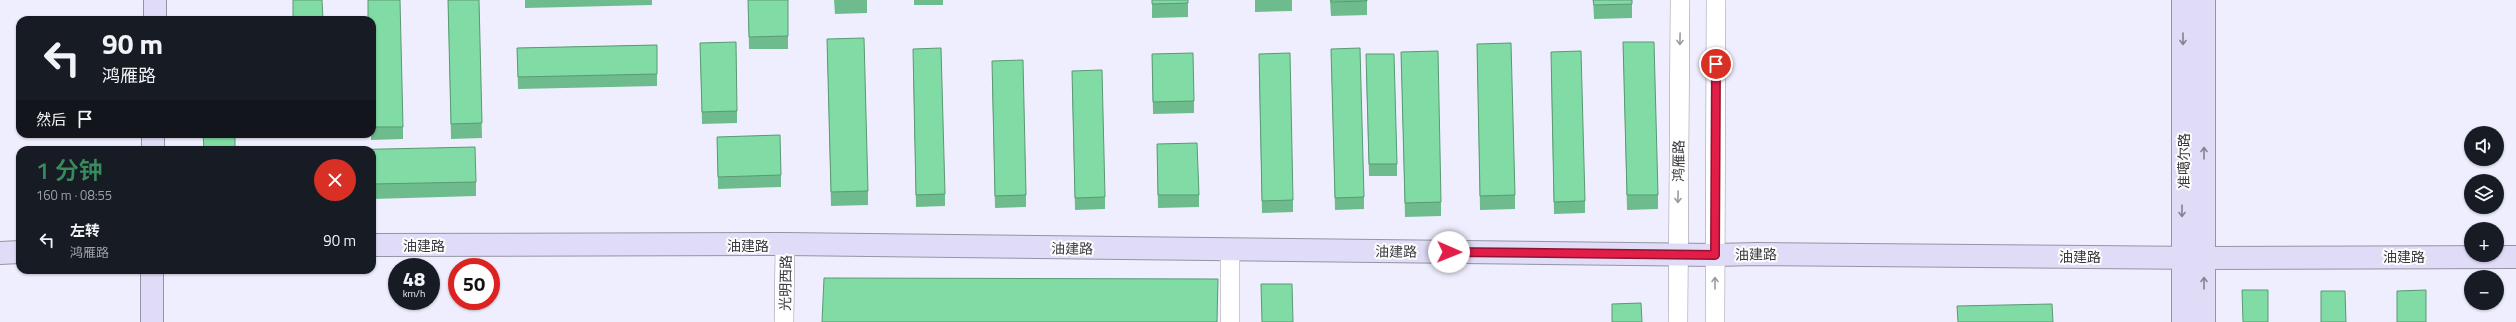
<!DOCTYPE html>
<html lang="zh">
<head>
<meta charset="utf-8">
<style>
	:root { --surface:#171b24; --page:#242831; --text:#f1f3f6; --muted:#9ea1a6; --accent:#388b5d }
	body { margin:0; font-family:"Titillium Web","Noto Sans SC",sans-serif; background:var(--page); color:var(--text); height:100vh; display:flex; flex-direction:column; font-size:15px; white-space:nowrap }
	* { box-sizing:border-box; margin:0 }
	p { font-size:13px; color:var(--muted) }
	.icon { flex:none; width:22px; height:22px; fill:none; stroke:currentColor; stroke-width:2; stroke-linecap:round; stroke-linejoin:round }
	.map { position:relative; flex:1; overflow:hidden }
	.details { position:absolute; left:16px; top:146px; width:360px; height:128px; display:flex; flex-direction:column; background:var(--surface); border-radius:12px; box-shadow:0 1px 3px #0004 }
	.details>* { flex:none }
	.guide { position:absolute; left:16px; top:16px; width:360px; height:122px; border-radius:12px; box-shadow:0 1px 3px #0004; background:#171b24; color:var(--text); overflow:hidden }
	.controls { position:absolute; left:2464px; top:126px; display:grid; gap:8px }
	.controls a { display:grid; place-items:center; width:40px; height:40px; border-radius:50%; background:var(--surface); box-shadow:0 1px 3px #0004; font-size:20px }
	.speed { position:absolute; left:388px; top:258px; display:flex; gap:8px; font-size:20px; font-weight:700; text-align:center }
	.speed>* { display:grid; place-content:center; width:52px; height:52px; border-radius:50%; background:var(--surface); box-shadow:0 1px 3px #0004; line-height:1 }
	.speed small { font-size:10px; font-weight:400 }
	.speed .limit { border:6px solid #d22; background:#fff; color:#111 }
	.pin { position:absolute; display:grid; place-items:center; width:34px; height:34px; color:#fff; margin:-17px; border:2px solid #fff; border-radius:50%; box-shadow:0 1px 4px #0007 }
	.me { position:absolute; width:44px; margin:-22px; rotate:91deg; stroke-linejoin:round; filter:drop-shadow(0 0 3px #0008) }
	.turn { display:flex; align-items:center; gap:14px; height:84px; padding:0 20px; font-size:18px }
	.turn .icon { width:52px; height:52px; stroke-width:2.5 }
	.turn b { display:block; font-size:28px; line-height:34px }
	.then { display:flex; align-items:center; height:38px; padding:0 20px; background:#0003; gap:8px; font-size:15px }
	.round { display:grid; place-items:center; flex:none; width:42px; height:42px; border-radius:21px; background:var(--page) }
	.overview { display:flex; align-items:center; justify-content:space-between; height:68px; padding:0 20px }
	h1 { font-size:24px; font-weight:600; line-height:30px; color:var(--accent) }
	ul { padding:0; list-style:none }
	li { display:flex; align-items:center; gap:12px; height:52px; padding:0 20px }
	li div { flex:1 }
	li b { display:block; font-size:15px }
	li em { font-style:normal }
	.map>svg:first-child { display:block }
</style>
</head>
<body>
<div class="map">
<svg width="2516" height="322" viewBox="0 0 2516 322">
	<rect width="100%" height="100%" fill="#efeefe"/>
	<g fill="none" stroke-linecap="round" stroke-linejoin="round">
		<g stroke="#9594a3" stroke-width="20">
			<path id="street" d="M784,322L785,244
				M1230,322V250
				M1678,322L1680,0
				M1715,322L1716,0"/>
		</g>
		<g stroke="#9594a3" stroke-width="24">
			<path id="secondary" d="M155,20V0
				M153,150V134
				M372,245L785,244L1715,255L1757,254L2204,258L2516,257
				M0,253L20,252
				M152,270V322
				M2183,322V0
				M2204,322V0"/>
		</g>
		<use href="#street" stroke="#fff" stroke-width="19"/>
		<use href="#secondary" stroke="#e0dbf7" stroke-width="22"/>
	</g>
	<path fill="#6ebc8d" d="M448,0H479L482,138L451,139Z
		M525,0H652V5L525,8Z
		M748,0L788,36V49H749Z
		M834,0H867V13L835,14Z
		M914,0H943V5H914Z
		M1152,0H1188V17L1152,18Z
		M1255,0H1292V11L1255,12Z
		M1330,0H1367V15L1331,16Z
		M1593,0H1632V18L1594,19Z
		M372,20L403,127V139L371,140V134H372Z
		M827,39L868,191V205L831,206Z
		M1623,42L1658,195V209L1627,210Z
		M700,43L737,111V123L702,124Z
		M1477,44L1515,195V209L1480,210Z
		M657,45V86L518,89L517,48Z
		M1331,49L1364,197V209L1335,210Z
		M1401,52L1441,202V216L1405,217Z
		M1152,54L1194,101V113L1153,114Z
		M913,61L945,194V206L916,207Z
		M1551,64L1585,201V213L1554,214Z
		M1259,66L1293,200V212L1262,213Z
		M1366,67L1397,164V176H1369Z
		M992,73L1026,195V207L995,208Z
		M1072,83L1105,197V209L1075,210Z
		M295,134H325V136L295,137Z
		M717,137L781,175V187L718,189Z
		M1157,144L1199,195V207L1158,208Z
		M372,150L476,182V196L372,199Z"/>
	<path fill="#80dba4" stroke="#5a9973" d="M293,0H322L323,20H293Z
		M368,0H400L403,127H372V20H368Z
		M448,0H479L482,123L451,124Z
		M748,0H788V36L749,37Z
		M1152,0H1188V3L1152,4Z
		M1331,0H1367V1L1331,2Z
		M1593,0H1632V4L1594,5Z
		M864,38L868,191L831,192L827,39Z
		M736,42L737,111L702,112L700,43Z
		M1623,42H1654L1658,195H1627Z
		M1511,43L1515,195L1480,196L1477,44Z
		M657,45V74L518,77L517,48Z
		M941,48L945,194L916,195L913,49Z
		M1360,48L1364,197L1335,198L1331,49Z
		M1438,51L1441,202L1405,203L1401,52Z
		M1581,51L1585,201L1554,202L1551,52Z
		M1193,53L1194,101L1153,102L1152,54Z
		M1290,53L1293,200L1262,201L1259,54Z
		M1366,54H1394L1397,164H1369Z
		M1023,60L1026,195L995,196L992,61Z
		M1102,70L1105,197L1075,198L1072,71Z
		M203,134H235V150H204Z
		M780,135L781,175L718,177L717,137Z
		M1197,143L1199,195H1158L1157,144Z
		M475,147L476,182L372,184V150H338Z
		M824,278L1218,279L1217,322H822Z
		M1261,284H1292L1293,322H1262Z
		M2242,290H2268V322H2243Z
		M2426,290V322H2397V291Z
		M2321,291H2345L2346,322H2321Z
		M1641,303L1642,322H1612V304Z
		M2052,304L2053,322H1958L1957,306Z"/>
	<defs><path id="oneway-shaft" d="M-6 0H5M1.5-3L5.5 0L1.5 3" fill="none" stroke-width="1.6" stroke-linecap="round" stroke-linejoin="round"/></defs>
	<g stroke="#9c9c9f">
		<use href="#oneway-shaft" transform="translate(1680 39) rotate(91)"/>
		<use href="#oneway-shaft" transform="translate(1678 197) rotate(91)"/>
		<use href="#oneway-shaft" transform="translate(1715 283) rotate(-90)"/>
	</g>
	<g stroke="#858292">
		<use href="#oneway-shaft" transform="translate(2183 39) rotate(90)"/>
		<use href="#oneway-shaft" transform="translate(2204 153) rotate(-90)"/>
		<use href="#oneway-shaft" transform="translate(2182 211) rotate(90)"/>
		<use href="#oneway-shaft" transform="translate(2204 283) rotate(-90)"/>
	</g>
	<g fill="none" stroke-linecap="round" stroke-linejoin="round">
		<g stroke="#92132f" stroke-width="10">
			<path id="route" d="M1449,252L1715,255L1716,64"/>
		</g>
		<use href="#route" stroke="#e11d48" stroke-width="7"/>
	</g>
	<g text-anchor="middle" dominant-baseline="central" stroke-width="4" stroke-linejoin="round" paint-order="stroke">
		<g font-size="14" fill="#3a393f" stroke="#fdfdfd">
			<text transform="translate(1678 161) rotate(-89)">鸿雁路</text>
			<text transform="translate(2183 161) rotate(-90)">准噶尔路</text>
			<text x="424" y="245">油建路</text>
			<text x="748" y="245">油建路</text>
			<text transform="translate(1072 248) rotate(1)">油建路</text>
			<text transform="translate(1396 251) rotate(1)">油建路</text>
			<text transform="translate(1756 254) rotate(-1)">油建路</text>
			<text x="2080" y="256">油建路</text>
			<text x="2404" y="256">油建路</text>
			<text transform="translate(785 283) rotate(-89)">光明西路</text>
		</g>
	</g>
</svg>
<div class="controls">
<a><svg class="icon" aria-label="sound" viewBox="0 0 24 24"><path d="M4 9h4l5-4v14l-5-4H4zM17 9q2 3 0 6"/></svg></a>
<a><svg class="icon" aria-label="layers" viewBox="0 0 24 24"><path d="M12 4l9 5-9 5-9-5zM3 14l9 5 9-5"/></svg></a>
<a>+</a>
<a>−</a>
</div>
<div class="speed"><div>48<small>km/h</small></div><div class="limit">50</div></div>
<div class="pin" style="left:1716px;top:64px;background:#d93025"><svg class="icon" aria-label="arrive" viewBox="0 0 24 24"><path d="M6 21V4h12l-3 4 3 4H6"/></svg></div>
<svg class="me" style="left:1449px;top:252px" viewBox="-20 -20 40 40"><circle r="19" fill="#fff"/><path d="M0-13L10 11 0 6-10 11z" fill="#e11d48"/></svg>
<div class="guide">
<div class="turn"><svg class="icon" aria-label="left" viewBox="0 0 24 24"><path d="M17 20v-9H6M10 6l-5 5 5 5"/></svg><div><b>90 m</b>鸿雁路</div></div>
<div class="then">然后<svg class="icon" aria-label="arrive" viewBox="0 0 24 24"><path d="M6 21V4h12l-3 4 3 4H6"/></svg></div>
</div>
<section class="details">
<div class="overview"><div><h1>1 分钟</h1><p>160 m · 08:55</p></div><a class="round" style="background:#d93025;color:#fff"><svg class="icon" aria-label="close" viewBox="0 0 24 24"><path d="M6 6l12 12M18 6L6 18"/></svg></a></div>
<ul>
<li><svg class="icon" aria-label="left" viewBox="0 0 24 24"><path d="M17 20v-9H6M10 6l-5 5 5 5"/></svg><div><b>左转</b><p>鸿雁路</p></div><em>90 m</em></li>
</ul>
</section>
</div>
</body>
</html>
